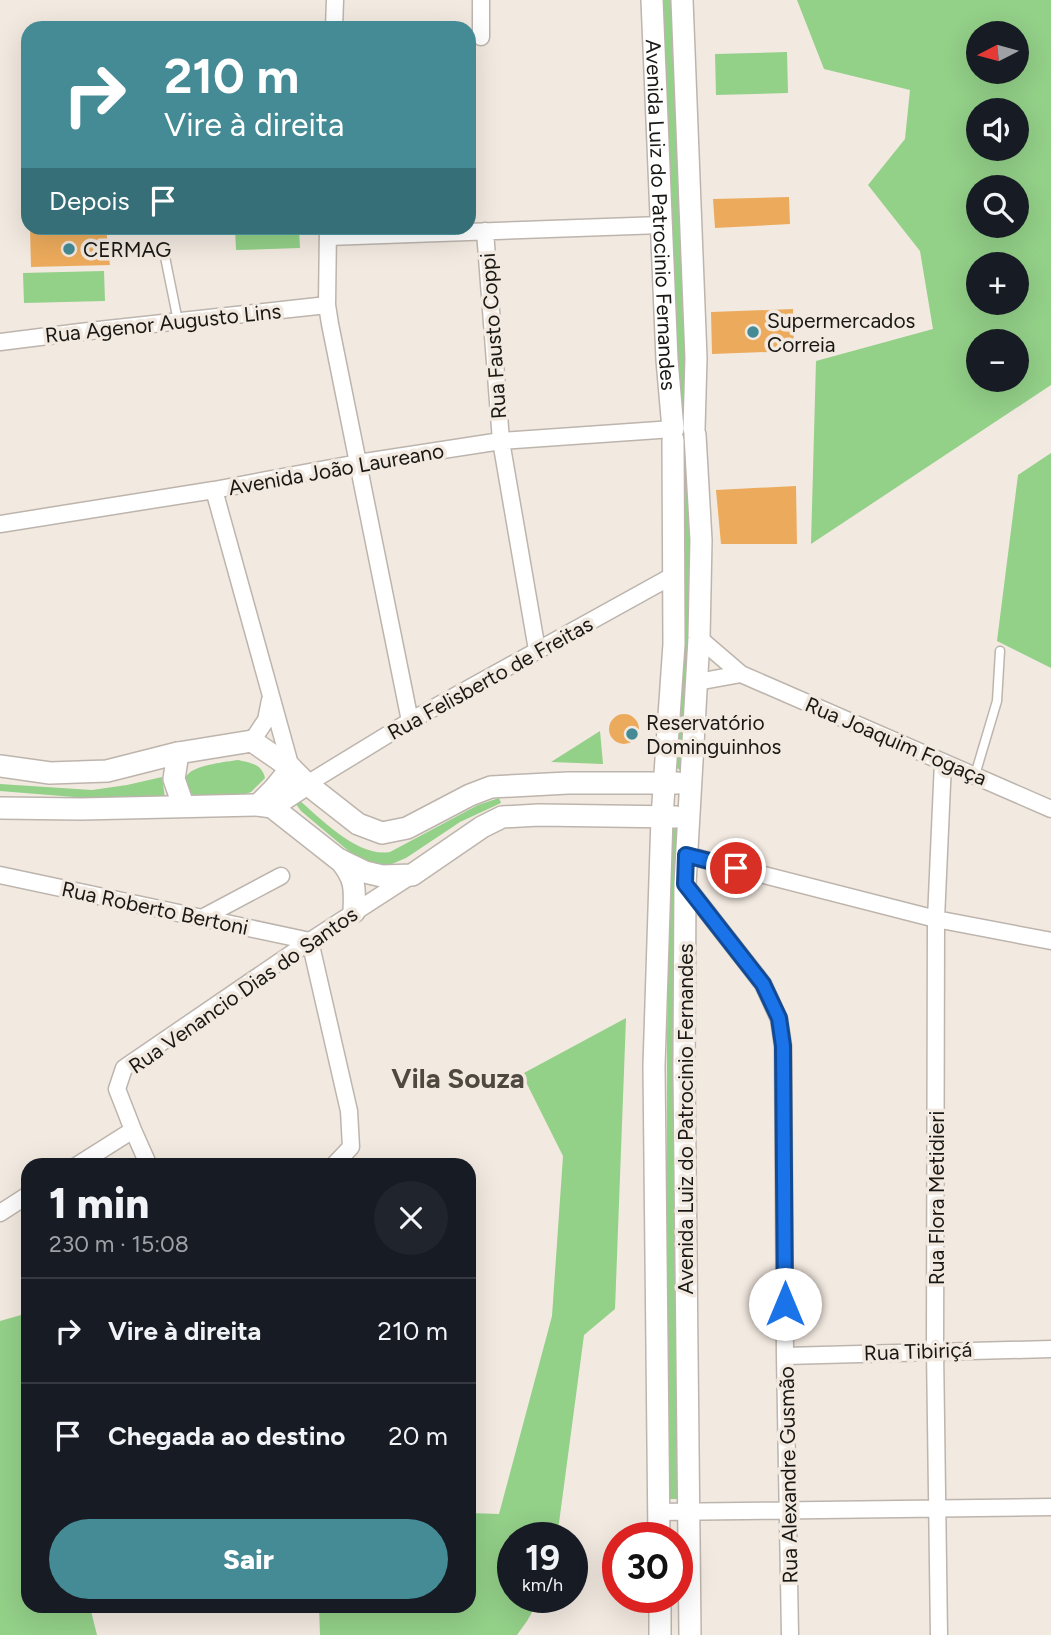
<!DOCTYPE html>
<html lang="pt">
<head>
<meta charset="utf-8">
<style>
	:root { --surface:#171b24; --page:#20242c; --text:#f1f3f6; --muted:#9ea1a6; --line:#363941; --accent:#458b96 }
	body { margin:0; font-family:Figtree,sans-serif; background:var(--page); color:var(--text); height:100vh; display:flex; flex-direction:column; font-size:26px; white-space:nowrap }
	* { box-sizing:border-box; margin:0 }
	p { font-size:23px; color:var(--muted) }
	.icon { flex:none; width:38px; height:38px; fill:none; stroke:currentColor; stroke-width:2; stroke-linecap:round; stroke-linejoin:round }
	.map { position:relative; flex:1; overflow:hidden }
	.panel { position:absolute; left:21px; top:1158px; width:455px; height:455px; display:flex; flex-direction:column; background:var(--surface); border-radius:21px; box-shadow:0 7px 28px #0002 }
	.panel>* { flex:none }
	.top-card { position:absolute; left:21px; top:21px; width:455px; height:214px; border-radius:21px; box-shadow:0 7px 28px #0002; background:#458b96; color:#fff; overflow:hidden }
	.needle { width:46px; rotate:264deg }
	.fabs { position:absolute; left:966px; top:21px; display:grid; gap:14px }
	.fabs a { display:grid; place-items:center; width:63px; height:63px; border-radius:50%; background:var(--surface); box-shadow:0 7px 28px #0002; font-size:35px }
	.speed { position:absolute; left:497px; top:1522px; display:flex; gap:14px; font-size:35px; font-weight:700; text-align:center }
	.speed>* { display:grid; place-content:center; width:91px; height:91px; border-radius:50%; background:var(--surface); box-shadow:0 7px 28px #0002; line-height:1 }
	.speed small { font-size:18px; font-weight:400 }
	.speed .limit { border:10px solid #d22; background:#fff; color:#111 }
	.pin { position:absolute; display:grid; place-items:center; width:60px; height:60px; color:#fff; margin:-30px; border:4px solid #fff; border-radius:50%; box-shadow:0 2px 7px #0007 }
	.me { position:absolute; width:77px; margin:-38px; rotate:0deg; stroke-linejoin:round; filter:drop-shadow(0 0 5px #0008) }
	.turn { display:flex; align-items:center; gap:24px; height:147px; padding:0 28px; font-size:32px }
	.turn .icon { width:91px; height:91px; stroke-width:2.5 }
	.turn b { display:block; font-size:49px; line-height:60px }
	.then { display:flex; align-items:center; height:66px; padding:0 28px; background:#0003; gap:14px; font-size:26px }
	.round { display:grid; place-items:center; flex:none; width:74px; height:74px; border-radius:37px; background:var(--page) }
	.summary { display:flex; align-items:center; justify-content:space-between; height:119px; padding:0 28px }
	h1 { font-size:42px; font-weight:800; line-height:52px }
	.button { display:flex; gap:14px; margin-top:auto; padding:14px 28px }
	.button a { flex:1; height:80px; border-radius:42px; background:var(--accent); color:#fff; font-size:28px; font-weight:800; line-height:80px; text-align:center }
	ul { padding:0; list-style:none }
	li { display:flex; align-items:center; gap:21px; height:105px; padding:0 28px; border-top:2px solid var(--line) }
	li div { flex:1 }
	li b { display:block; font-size:26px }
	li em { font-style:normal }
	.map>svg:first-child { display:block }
</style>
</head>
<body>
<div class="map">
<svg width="1051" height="1635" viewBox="0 0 1051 1635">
	<rect width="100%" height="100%" fill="#f2e9e0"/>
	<path fill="#93d088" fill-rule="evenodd" d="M662,0H671L673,29L687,410L684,414L680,411Z
		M797,0H1051V385L811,544L816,361L933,329L920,251L868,185L905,139L910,90L824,69ZM978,33H1017V72H978ZM1017,110V149H978V110ZM1017,187V226H978V187ZM978,264H1017V303H978ZM978,341H1017V380H978Z
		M787,52L788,93L716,95L715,54Z
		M24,57H28V169H22Z
		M235,228H299L300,248L236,250Z
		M104,271L105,301L24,303L23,273Z
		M684,449L687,451L694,545L681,770L678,769L676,765L681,451Z
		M1051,453V668L997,641L1018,475Z
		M600,731L603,764L551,762Z
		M238,760C251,763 262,764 265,778L251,792L237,797L194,796C163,767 220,763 238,760Z
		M162,777L165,798L74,797L0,791V784L92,790L127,785Z
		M499,798L501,803L460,822L406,858L380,869L364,864L301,811L296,804L299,800C321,819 359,858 390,852L478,805Z
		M671,821L684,822L682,1499H667V1037Z
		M626,1018L615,1309L584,1335L557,1538H513V1598H540L527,1621L517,1635H320L319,1607L469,1606V1513L499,1514L552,1316L563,1156L522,1074Z
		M28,1313V1606L90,1607L97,1635H0V1321Z"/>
	<path fill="#ecab5c" d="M789,197L790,224L715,228L713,199Z
		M30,228H106L110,265L31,267Z
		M793,309L794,351L712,354L711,312Z
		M796,486L797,544H721L716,490Z
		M609 729a15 15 0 1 1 30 0a15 15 0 1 1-30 0Z"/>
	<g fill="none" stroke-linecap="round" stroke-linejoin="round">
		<g stroke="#bdb5ad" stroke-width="11">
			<path id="lane" d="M163,247L178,321
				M975,775L997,701L1000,651"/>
		</g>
		<g stroke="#bdb5ad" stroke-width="19">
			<path id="street" d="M481,0V37
				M334,28L335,0
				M328,228L327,305L330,324L410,721
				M485,231L501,441L537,650
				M328,237L661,225
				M0,342L80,332L327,305
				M214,490L291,768
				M0,524L214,490L358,463L501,441L673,429
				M699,638L741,674L1051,809
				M697,682L741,674
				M252,741L266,720L270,700
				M307,784L410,721L674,575
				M686,855L936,919L1051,941
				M0,875L310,941L349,1111L351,1147L333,1166
				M685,884L763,984L779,1019L783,1046L785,1356L790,1635
				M202,918L281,876
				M76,1166L133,1130
				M149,1166L133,1130L117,1089L124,1068L310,941L412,875
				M0,1213L28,1195
				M785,1356L1051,1349
				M658,1512L1051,1507
				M939,1635L935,1350L936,919L943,762"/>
		</g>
		<g stroke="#bdb5ad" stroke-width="24">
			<g id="secondary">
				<path id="s1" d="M652,0L667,360L673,429"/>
				<path d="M682,0L696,358L694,429"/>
				<path d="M178,753L174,779L183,805"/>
				<path d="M0,766L50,773L107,771L178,753L252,741L291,768L307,784L358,824L382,833L407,828L470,795L491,787L568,783H678"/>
				<path d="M258,805L274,789L291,768"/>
				<path d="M272,807L307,784"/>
				<path d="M0,808L81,809L258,805L272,807L338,859L365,872L382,876L412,875L482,827L502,817L539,815L676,817"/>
				<path d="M340,860C356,879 355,889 354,912"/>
				<path d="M659,1538L654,1066L662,817L674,644L673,440"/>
				<path d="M660,1598V1635"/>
				<path d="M690,1635L684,1069L685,884L699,638L701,540L695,435"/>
			</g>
		</g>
		<use href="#lane" stroke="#fff" stroke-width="8"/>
		<use href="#street" stroke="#fff" stroke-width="16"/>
		<use href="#secondary" stroke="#fff" stroke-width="21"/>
	</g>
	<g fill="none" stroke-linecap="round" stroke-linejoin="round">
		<g stroke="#114b97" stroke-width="18">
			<path id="route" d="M736,868L686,855L685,884L763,984L779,1018L783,1046L785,1304"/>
		</g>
		<use href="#route" stroke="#1a73e8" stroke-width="12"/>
	</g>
	<g fill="#458b96" stroke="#f2e9e0" stroke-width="2.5">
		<circle cx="69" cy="249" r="7"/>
		<circle cx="753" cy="332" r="7"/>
		<circle cx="632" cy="734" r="7"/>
	</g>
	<g text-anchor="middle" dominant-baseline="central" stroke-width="7" stroke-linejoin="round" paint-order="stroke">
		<g font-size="21" fill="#1a1814" stroke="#f2e9e0">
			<text stroke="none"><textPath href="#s1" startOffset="215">Avenida Luiz do Patrocinio Fernandes</textPath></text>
			<text transform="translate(163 323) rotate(-6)">Rua Agenor Augusto Lins</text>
			<text transform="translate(493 336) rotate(-94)">Rua Fausto Coppi</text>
			<text transform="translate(336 469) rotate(-10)">Avenida João Laureano</text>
			<text transform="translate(490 678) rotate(-29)">Rua Felisberto de Freitas</text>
			<text transform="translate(896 741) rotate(23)">Rua Joaquim Fogaça</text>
			<text transform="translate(155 908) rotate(12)">Rua Roberto Bertoni</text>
			<text transform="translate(243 990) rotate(-35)">Rua Venancio Dias do Santos</text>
			<text transform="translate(685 1119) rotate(-90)">Avenida Luiz do Patrocinio Fernandes</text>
			<text transform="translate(936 1198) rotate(-90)">Rua Flora Metidieri</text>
			<text transform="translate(918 1351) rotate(-2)">Rua Tibiriçá</text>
			<text transform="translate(788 1475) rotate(-91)">Rua Alexandre Gusmão</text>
		</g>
		<g font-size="21" fill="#1a1814" stroke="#f2e9e0" text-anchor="start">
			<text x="83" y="249">CERMAG</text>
			<text x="767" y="320">Supermercados<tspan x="767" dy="24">Correia</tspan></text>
			<text x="646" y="722">Reservatório<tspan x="646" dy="24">Dominguinhos</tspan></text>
		</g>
		<g font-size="28" font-weight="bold" fill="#4f4840" stroke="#f2e9e0">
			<text x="458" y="1078">Vila Souza</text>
		</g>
	</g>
</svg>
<div class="fabs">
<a><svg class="needle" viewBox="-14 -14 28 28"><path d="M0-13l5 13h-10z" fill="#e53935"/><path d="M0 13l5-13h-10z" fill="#9ea1a6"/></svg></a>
<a><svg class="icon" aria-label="sound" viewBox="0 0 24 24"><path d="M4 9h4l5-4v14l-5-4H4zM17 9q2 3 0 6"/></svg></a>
<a><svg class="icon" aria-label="search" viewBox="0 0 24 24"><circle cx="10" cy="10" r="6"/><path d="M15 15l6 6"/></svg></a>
<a>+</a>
<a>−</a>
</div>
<div class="speed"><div>19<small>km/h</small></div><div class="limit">30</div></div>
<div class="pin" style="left:736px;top:868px;background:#d93025"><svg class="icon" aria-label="arrive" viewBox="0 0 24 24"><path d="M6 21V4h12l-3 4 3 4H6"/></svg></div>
<svg class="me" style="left:785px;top:1304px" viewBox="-20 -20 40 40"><circle r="19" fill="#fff"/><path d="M0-13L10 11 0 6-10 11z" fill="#1a73e8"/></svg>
<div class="top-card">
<div class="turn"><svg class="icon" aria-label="right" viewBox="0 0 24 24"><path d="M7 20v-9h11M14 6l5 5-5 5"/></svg><div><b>210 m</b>Vire à direita</div></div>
<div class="then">Depois<svg class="icon" aria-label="arrive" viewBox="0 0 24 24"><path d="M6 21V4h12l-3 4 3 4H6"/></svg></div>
</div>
<section class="panel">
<div class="summary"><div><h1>1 min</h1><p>230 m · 15:08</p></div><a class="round"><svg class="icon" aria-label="close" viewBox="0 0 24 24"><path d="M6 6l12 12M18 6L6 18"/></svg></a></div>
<ul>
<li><svg class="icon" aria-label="right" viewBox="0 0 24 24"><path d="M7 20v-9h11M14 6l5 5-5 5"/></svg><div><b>Vire à direita</b></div><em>210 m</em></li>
<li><svg class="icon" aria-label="arrive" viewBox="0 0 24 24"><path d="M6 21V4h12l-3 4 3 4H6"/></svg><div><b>Chegada ao destino</b></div><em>20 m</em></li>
</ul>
<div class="button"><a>Sair</a></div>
</section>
</div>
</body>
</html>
